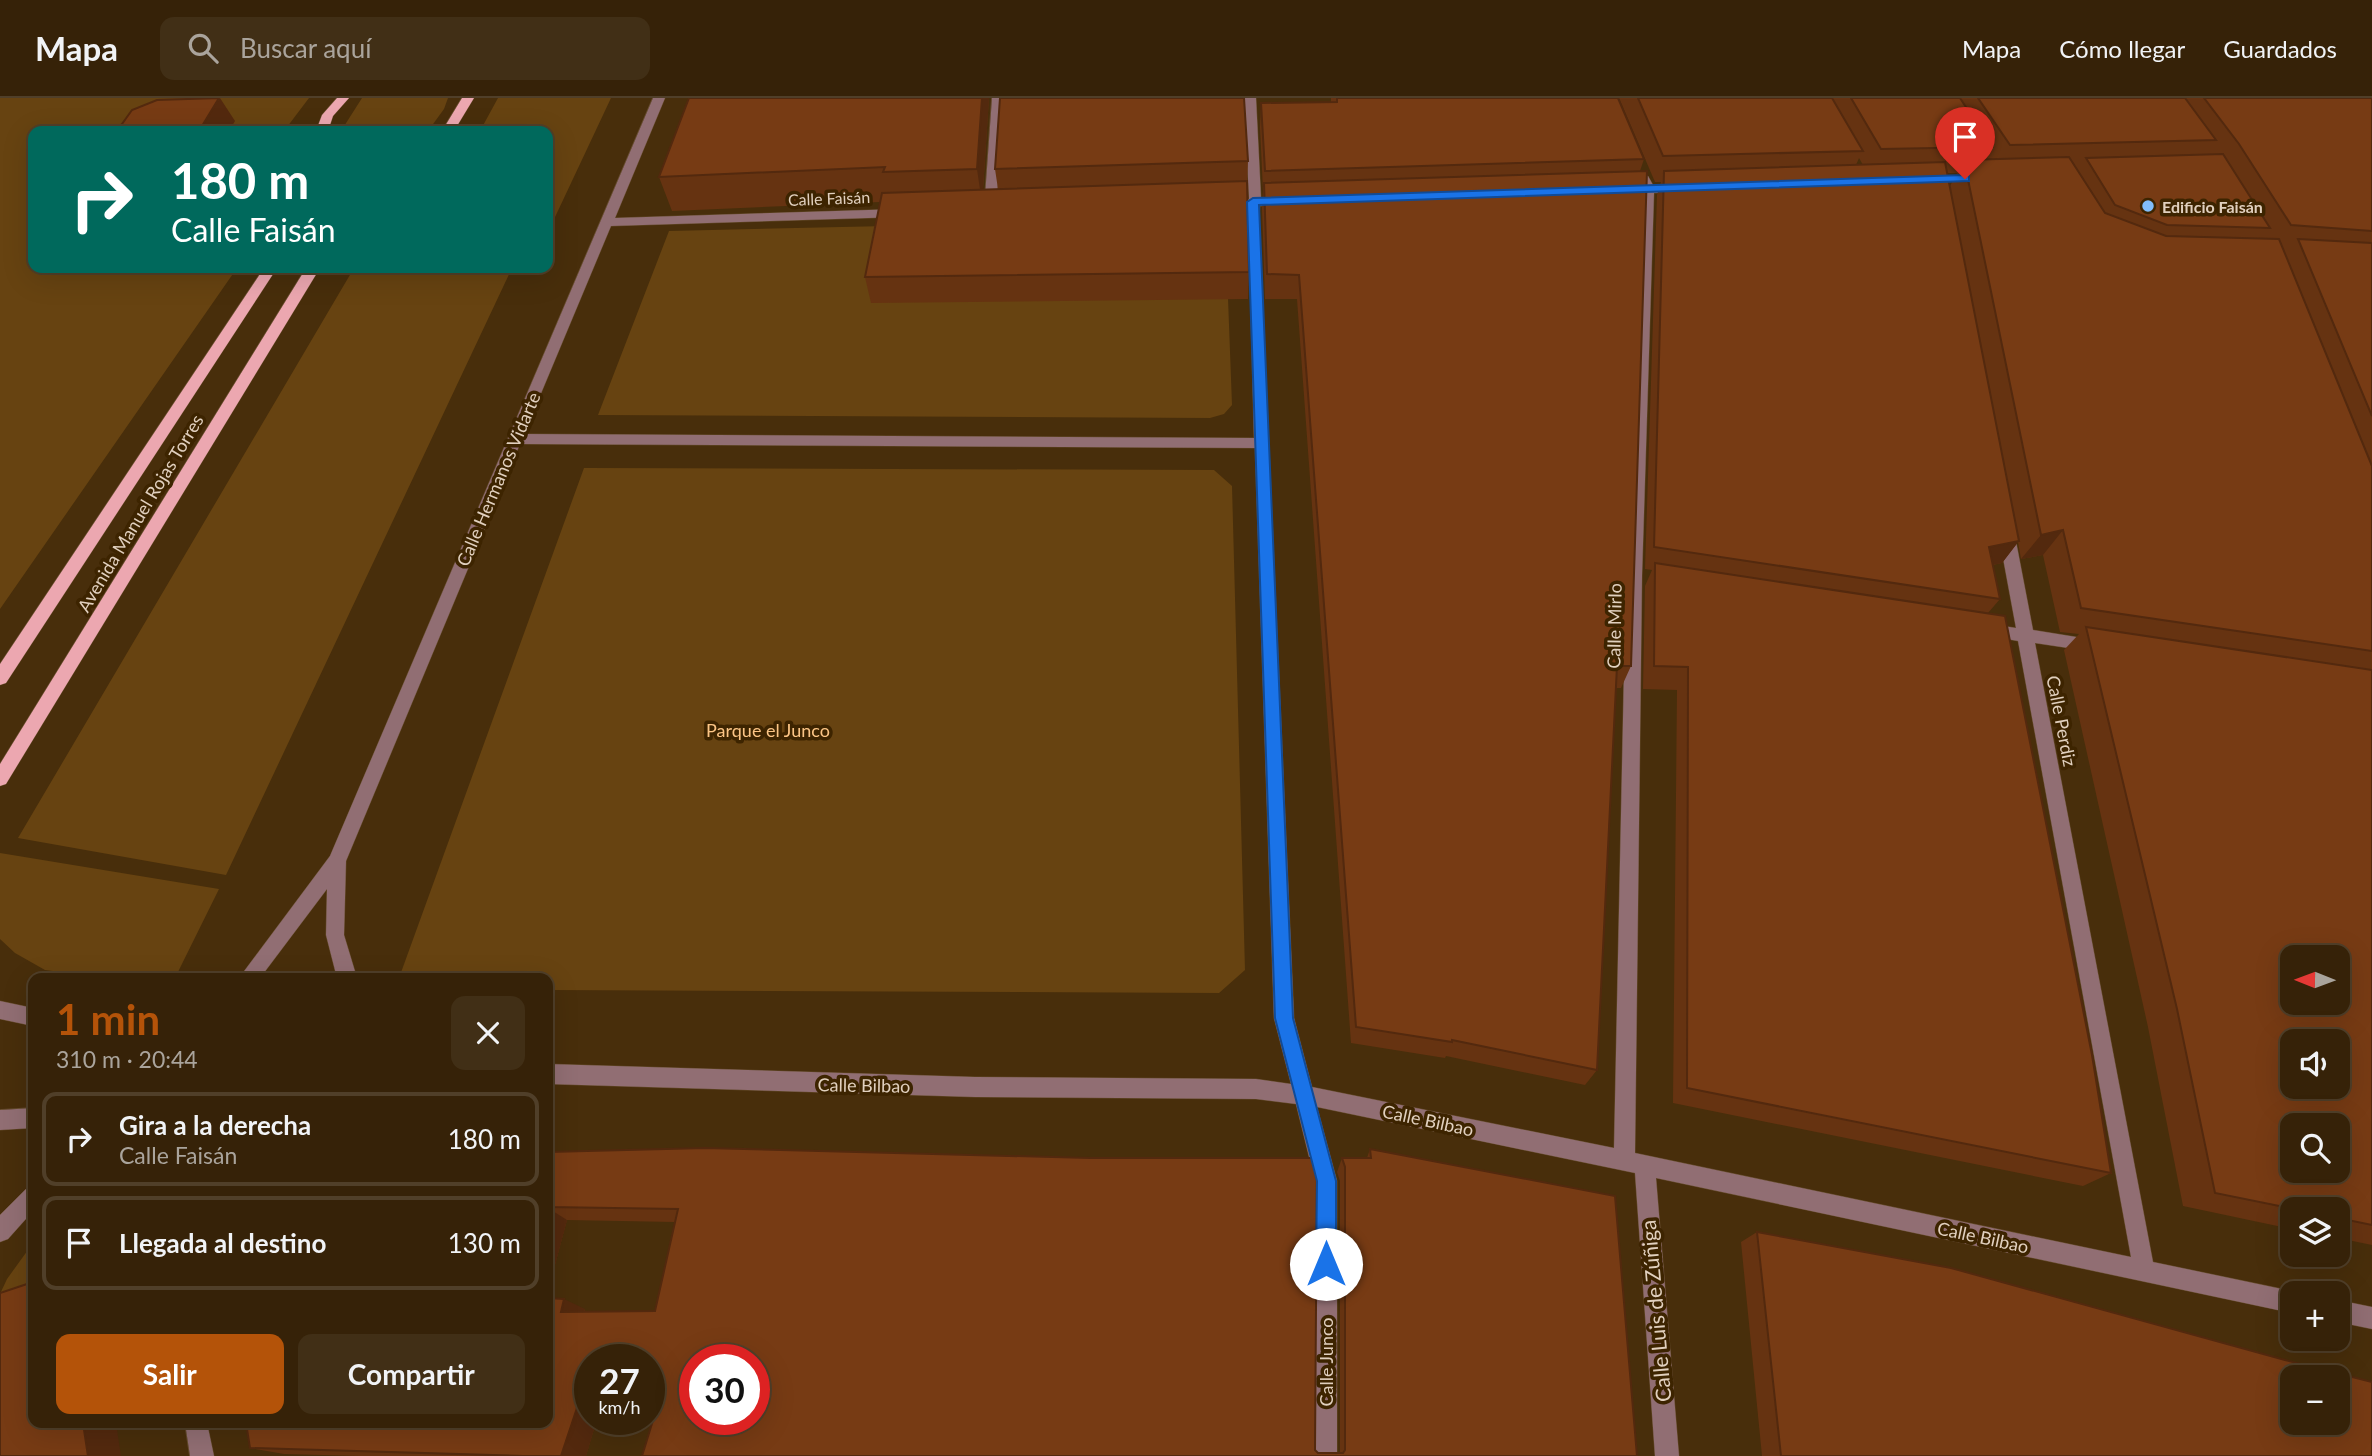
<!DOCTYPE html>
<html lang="es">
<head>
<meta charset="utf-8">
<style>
	:root { --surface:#362208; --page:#412f16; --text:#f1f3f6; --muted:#aaa49c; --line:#503f29; --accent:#b45309 }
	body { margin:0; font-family:Lato,sans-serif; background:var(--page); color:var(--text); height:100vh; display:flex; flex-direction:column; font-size:26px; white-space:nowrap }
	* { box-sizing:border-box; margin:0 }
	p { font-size:23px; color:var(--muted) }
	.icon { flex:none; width:38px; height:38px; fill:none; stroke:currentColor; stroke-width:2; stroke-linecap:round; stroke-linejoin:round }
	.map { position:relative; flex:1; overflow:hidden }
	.side { position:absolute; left:28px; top:875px; width:525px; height:455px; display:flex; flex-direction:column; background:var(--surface); border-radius:14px; box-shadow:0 7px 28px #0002,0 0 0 2px var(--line) }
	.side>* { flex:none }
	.banner { position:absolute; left:28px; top:28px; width:525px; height:147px; border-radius:14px; box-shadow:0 7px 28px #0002,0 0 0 2px var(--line); background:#00695c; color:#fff; overflow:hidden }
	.needle { width:46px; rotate:271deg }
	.controls { position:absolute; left:2280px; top:847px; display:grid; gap:14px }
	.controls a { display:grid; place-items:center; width:70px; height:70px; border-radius:14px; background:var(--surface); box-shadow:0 7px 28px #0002,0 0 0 2px var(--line); font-size:35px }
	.speed { position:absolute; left:574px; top:1246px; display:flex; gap:14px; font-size:35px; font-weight:700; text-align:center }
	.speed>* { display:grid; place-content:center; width:91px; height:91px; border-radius:50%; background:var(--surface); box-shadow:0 7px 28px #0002,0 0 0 2px var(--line); line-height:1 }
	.speed small { font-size:18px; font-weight:400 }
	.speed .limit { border:10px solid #d22; background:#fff; color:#111 }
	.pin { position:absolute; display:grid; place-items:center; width:60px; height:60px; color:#fff; margin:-72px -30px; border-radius:50% 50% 50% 0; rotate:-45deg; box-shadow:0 0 7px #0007 }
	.pin .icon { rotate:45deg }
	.me { position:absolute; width:77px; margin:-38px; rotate:0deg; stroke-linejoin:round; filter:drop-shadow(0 0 5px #0008) }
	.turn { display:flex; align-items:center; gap:24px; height:147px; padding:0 28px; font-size:32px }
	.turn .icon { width:91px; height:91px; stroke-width:2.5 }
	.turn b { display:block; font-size:49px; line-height:60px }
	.round { display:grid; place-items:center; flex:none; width:74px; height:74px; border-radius:14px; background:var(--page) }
	.summary { display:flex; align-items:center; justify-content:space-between; height:119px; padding:0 28px }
	h1 { font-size:42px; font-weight:700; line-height:52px; color:var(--accent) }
	.primary-button { display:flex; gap:14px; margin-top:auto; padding:14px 28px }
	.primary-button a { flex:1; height:80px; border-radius:14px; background:var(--accent); color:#fff; font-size:28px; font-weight:700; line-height:80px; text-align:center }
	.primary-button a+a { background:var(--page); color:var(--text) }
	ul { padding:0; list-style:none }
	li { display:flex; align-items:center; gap:21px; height:94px; margin:0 14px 10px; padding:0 14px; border:4px solid var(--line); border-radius:14px }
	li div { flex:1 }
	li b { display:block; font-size:26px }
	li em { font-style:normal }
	header { display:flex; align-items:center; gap:42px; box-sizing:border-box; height:98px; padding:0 35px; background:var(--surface); border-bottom:2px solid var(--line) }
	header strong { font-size:33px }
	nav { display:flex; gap:38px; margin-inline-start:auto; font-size:24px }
	.search { width:490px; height:63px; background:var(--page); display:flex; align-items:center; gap:18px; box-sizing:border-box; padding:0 24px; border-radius:14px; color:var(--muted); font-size:26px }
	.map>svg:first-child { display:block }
</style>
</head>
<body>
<header>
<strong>Mapa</strong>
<div class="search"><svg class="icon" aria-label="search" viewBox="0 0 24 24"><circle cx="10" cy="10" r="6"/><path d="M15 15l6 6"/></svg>Buscar aquí</div>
<nav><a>Mapa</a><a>Cómo llegar</a><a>Guardados</a></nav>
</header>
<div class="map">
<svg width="2372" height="1358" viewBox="0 0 2372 1358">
	<rect width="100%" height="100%" fill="#482e0b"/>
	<path fill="#674311" d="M0,0H309L284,33H33V170H237L0,511Z
		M362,0H448L444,11L428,33H341Z
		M498,0H611L548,134V33H480Z
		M887,128L1228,200L1232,307L1224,316L1210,320L598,317L669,133Z
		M354,170H512L226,777L18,740Z
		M584,370L1214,372L1232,388L1245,872L1219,895L548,892V880H399Z
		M0,755L219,791L175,880H108L45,872L15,855L0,841Z
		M33,1145V1201L0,1196L7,1181Z"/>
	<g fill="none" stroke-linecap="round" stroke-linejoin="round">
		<g stroke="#644b2b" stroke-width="1">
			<path id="minor" d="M653,0H665L615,120L901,111L907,115L901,119L611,128L524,336L1254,340L1248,108L1226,109L1220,105L1226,101H1249L1244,0H1256L1261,100L1286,99L1292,103L1286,107L1260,108L1259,119L1294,920L1312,989L1614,1050L1626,478L1642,95L1625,96L1619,92L1625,88H1641L1638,81L1644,77L1648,78L1653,87H1685V93L1681,94L1654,95L1642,478L1635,1055L2131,1159L2018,543L1984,537L1976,531L1984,525L2016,530L1998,433L2006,427L2014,433L2033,532L2095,542L2103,548L2095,554L2035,545L2153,1164L2292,1193L2298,1195H2292V1215L1656,1080L1679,1358H1655L1635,1075L1317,1009L1337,1083V1358H1313L1315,1083L1296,1006L1256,1001L975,999L548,986V966L975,979L1256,981L1291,986L1274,920L1255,350L520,346L346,763L344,837L357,880H337L326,837L327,791L260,880H239L330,758Z
				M992,0H1004L996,112L990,116L984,112Z
				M0,903L33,910V928L0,921Z
				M33,1010V1030L0,1032V1012Z
				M33,1088V1113L8,1141L0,1144V1117L26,1091Z
				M2338,1202L2372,1209V1231L2338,1224Z
				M185,1325H207L214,1358H190Z"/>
		</g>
		<g stroke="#644b2b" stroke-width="1">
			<path id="major" d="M337,0H349L333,18L328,33H316L322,17Z
				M462,0H474L454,33H442Z
				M264,170H277L6,585L0,587V566Z
				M306,170H320L6,686L0,688V666Z"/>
		</g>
		<use href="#minor" fill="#916e73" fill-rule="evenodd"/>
		<use href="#major" fill="#eca7b0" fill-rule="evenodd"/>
	</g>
	<path fill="#631" fill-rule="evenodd" d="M989,0L983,92L998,91L995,71L1248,63L1247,87L1249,174L1248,201L871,205L865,179L880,104L672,113L659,79Z
		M1331,0H1618L1644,61L1640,73L1631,568L1621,590H1616L1597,972L1585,987L1446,958L1445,960L1351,945L1297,201H1265L1262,110L1263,93L1260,29L1261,5L1331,4Z
		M1619,0H2372V1147L2338,1140V1111H2292V1131L2183,1108L2148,929L2064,552L2079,536L2060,534L2043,457L2021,461L2018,444L2002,465L1993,467L2000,501L1988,515L2111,1075L2083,1088L1673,1005L1677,592L1643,591L1645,488L1652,472L1645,471L1657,97L1661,84H1655ZM1859,60L1863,67H1856ZM1947,75H1957L1950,88Z
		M1370,1051L1637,1358H642L653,1320L649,1319V1262H590V1321H597L586,1358H360L284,1356L250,1350L585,1211V1213H655L675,1124L567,1122L548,1193V1054L1315,1352L1318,1355H1340V1083L1337,1074L1342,1060H1367Z
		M1757,1134L2285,1262L2372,1358H1762L1741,1144Z"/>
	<path fill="#53290e" d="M220,0L235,23L229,33H199Z
		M982,0H989L982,105L977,71Z
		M2063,432L2043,457L2021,461L2041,437Z
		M2019,443L2002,465L1973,471L1989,449Z
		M548,1110L567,1122L548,1193Z
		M564,1201L585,1211L582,1224L561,1214Z
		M581,1298L590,1301V1321H597L586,1358H561Z
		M83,1325H116L121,1358H88Z"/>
	<path fill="#773b14" stroke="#53290e" stroke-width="2" fill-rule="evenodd" d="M219,0L199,33H117L132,12L157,2Z
		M689,0H982L977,71L883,74L885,69L659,79Z
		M1000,0H1244L1248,63L995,71Z
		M1337,0H1618L1644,61L1265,73L1261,5L1337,4Z
		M1638,0H1832L1863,53L1663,58Z
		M1851,0H1960L1992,49L1881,51Z
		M1978,0H2185L2216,42L2010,47Z
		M2204,0H2372V133L2291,127L2239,46Z
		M2223,56L2270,130L2167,127L2115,107L2086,60Z
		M2069,59L2105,115L2166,138L2279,141L2372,368V553L2081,510L2063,432L2041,437L1964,62Z
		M1945,64L2019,443L1989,449L2000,501L1654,449L1664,73Z
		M1647,73L1631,568H1617L1597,972L1452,942V944L1356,929L1299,177L1267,176L1264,85Z
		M1247,83L1249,174L865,179L882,95Z
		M2298,141L2372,145V318Z
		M1655,465L2005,518L2092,957L2111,1075L1687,990L1688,569L1654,568Z
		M2086,529L2372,572V1127L2338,1120V1111H2294L2215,1095L2177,911ZM2292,859H2338V905H2292ZM2292,943H2338V989H2292ZM2292,1027H2338V1073H2292Z
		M705,1050L1090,1060H1314L1317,1069L1315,1352L1318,1355H1343L1345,1352V1069L1342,1060H1371L1370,1051L1615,1098L1637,1358H642L654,1319L649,1318V1262H590V1300L581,1298L561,1358H523L250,1350L246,1325H548V1200L564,1201L561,1214L655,1213L678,1111L548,1109V1054ZM695,1262H754V1321H695Z
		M1757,1134L1951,1170L2285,1262L2372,1284V1358H1781ZM2292,1279H2338V1325H2292Z
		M33,1184V1325H83L88,1358H0V1195Z"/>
	<path fill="#1a73e8" stroke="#114b97" stroke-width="2" d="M1965,77L1969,78V83L1259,107L1293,920L1336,1083V1166L1333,1173L1326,1176L1319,1173L1316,1166L1317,1083L1275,920L1247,104L1253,100Z"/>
	<circle fill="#81bdfa" stroke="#3d2400" stroke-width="2.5" cx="2148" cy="108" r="7"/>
	<g text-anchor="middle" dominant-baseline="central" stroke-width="7" stroke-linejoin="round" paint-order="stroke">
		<g font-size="16" fill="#e1d0be" stroke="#3d2400">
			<text transform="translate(829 100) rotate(-2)">Calle Faisán</text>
		</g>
		<g font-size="16" font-weight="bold" fill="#e1d0be" stroke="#3d2400" text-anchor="start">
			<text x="2162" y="108">Edificio Faisán</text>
		</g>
		<g font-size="18" fill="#e1d0be" stroke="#3d2400">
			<text transform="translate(498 381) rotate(-67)">Calle Hermanos Vidarte</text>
			<text transform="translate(140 415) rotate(-59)">Avenida Manuel Rojas Torres</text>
			<text transform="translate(1614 528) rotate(-89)">Calle Mirlo</text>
			<text transform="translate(2062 623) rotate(79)">Calle Perdiz</text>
			<text transform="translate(864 987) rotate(1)">Calle Bilbao</text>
			<text transform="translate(1428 1022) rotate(12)">Calle Bilbao</text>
			<text transform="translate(1983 1139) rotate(12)">Calle Bilbao</text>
			<text transform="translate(1326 1264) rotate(-90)">Calle Junco</text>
		</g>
		<g font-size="18" fill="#fcc585" stroke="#3d2400">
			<text x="768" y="632">Parque el Junco</text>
		</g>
		<g font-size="21" fill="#e1d0be" stroke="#3d2400">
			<text transform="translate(1655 1213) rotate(-95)">Calle Luis de Zúñiga</text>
		</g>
	</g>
</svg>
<div class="controls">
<a><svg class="needle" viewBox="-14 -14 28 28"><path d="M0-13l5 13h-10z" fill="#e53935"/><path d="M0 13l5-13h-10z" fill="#aaa49c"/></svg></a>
<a><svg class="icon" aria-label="sound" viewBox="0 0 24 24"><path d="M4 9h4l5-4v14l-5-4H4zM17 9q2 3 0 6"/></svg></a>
<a><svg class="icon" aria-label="search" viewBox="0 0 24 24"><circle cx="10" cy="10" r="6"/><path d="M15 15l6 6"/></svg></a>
<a><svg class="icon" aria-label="layers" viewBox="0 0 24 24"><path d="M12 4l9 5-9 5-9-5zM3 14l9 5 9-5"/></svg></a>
<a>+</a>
<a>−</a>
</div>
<div class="speed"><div>27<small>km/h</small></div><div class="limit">30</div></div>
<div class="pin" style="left:1965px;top:81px;background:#d93025"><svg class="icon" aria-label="arrive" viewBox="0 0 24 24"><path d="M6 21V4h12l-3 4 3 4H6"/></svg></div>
<svg class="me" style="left:1326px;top:1166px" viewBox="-20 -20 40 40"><circle r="19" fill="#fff"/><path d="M0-13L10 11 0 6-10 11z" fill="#1a73e8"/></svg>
<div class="banner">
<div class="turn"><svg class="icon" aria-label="right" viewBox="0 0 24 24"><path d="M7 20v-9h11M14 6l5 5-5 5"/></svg><div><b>180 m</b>Calle Faisán</div></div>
</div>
<section class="side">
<div class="summary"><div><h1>1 min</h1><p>310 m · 20:44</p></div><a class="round"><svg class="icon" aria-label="close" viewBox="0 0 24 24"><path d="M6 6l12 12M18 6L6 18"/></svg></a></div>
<ul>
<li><svg class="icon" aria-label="right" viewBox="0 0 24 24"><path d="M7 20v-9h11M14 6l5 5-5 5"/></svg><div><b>Gira a la derecha</b><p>Calle Faisán</p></div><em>180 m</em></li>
<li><svg class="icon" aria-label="arrive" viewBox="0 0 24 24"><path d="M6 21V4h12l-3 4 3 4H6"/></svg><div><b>Llegada al destino</b></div><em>130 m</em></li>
</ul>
<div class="primary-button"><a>Salir</a><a>Compartir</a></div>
</section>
</div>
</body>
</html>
